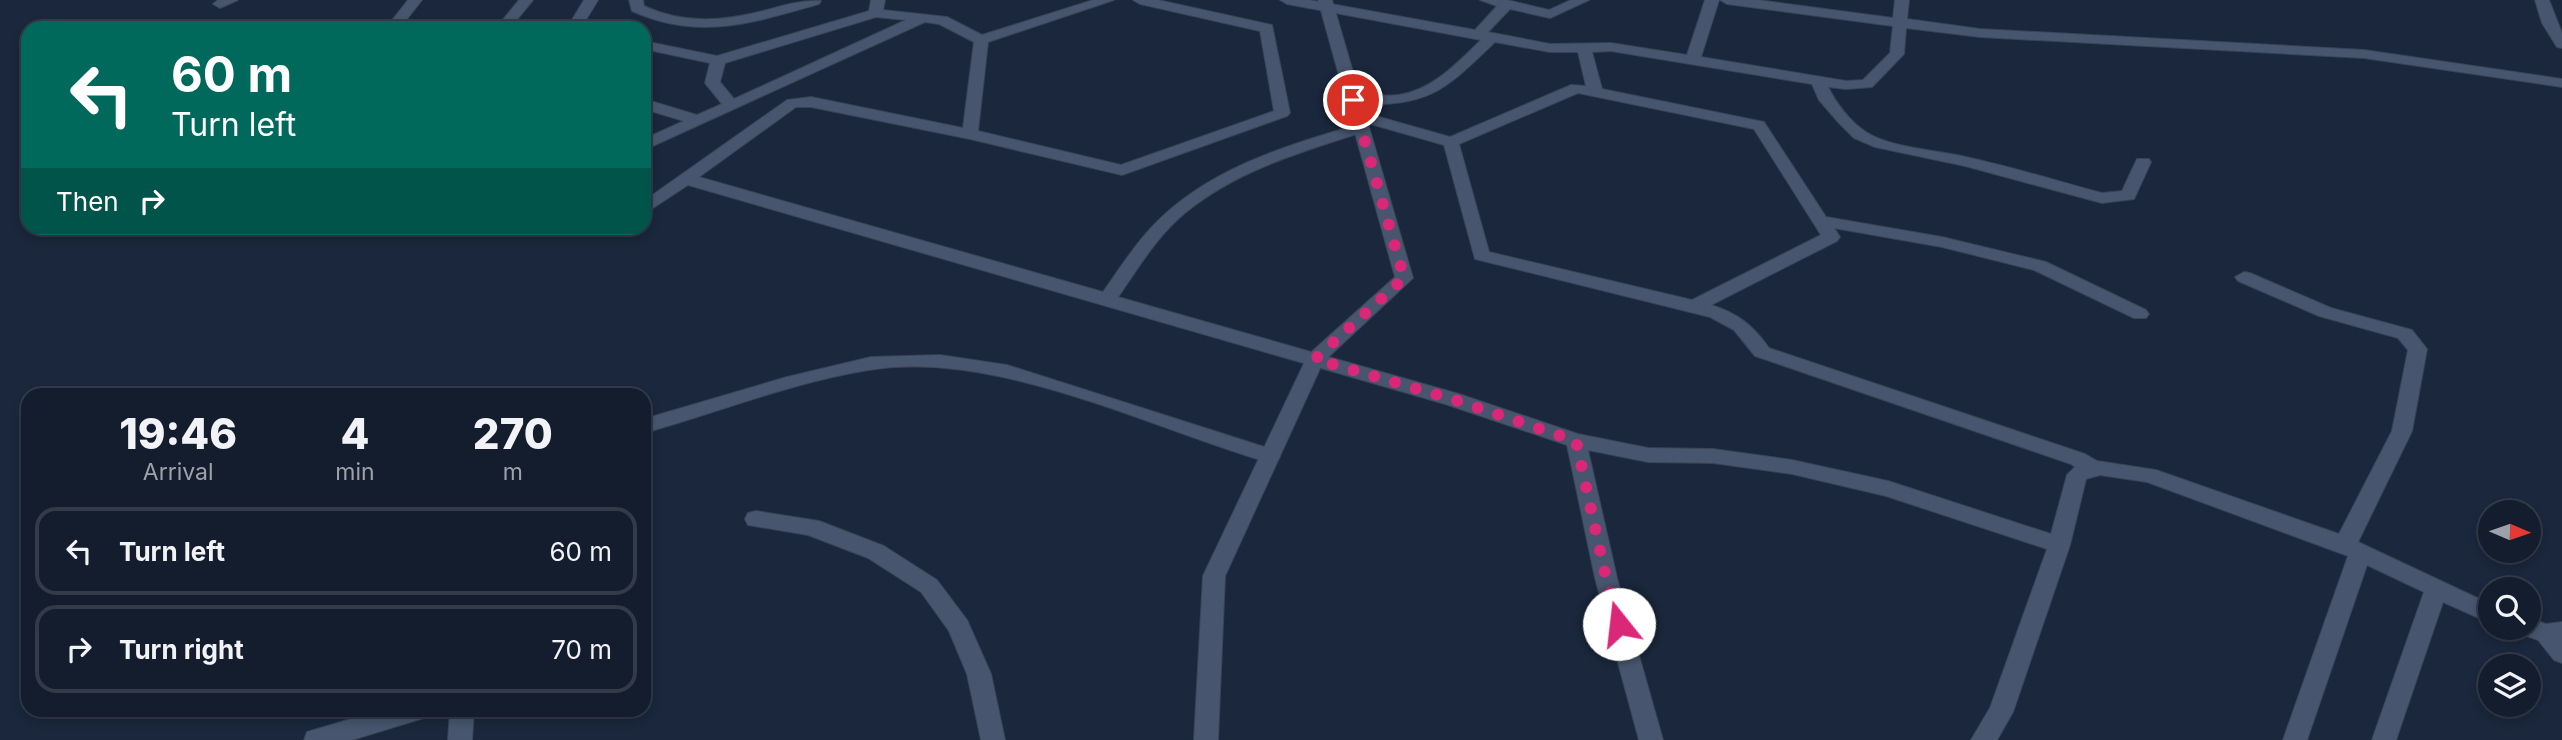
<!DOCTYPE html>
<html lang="en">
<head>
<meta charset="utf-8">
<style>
	:root { --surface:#141d2d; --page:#212a39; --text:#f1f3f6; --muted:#9da2aa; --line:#333b49 }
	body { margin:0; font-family:Inter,sans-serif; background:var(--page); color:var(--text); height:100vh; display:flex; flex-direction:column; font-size:26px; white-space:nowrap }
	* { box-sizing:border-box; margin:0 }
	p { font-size:23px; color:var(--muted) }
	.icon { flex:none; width:38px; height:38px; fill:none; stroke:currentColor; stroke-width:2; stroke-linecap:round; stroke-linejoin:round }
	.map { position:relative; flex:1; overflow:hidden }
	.drawer { position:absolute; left:21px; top:388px; width:630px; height:329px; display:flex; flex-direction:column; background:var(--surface); border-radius:21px; box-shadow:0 4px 10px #0003,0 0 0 2px var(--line) }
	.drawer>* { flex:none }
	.top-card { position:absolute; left:21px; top:21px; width:630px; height:214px; border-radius:21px; box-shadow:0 4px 10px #0003,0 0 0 2px var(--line); background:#00695c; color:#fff; overflow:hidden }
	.needle { width:46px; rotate:92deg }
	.fabs { position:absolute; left:2478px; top:500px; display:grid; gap:14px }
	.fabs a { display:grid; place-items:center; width:63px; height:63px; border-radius:50%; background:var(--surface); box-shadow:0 4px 10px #0003,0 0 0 2px var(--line); font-size:35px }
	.pin { position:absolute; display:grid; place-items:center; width:60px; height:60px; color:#fff; margin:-30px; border:4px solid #fff; border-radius:50%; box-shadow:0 2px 7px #0007 }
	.me { position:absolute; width:77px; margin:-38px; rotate:344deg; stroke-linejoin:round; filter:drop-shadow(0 0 5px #0008) }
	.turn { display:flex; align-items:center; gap:24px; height:147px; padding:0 35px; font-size:32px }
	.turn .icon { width:91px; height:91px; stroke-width:2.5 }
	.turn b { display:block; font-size:49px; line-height:60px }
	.then { display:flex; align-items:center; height:66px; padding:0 35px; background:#0003; gap:14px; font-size:26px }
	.eta { display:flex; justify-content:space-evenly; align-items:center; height:119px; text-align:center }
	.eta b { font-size:42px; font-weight:800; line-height:49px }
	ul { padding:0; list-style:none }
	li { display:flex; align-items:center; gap:21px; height:88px; margin:0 14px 10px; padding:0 21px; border:4px solid var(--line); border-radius:21px }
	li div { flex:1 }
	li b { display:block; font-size:26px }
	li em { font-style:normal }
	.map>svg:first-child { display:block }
</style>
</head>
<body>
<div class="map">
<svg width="2562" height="740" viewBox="0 0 2562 740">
	<rect width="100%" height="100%" fill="#1a273c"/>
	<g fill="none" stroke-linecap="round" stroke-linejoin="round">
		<g stroke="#394355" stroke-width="2">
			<path id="minor" d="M218,0H238L220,8L213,4Z
				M408,0H422L400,28H386Z
				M519,0H533L510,28H496Z
				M584,0H598L581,28H567Z
				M629,0H643L644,6C685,25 724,21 767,10C785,5 803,0 821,1L819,4C752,23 699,41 632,11Z
				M871,0H885L883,10L947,17L982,35L1093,0H1114L988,42L978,131L1121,165L1274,111L1260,31L1140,4L1133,0H1158L1272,25L1290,113L1287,116L1122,175L970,139L811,107H796L699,177L1103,292C1118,271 1133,247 1151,228C1205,170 1282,147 1356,125H1366L1369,128L1366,131C1304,151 1237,170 1185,213C1157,236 1139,267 1118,297L1459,394L1578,434L1648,448L1713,449L1792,460L1888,481L2051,534L2067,475L2075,467L2071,464L1755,356L1734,330L1710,317L1475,259L1444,145L1353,119L1350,116L1358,111L1450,137L1571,85L1586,86L1578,52H1550L1495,42C1441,94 1430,105 1353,105L1348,103L1345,100L1348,97C1364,93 1382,97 1398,95C1432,91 1458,62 1481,40L1287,4L1280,0H1309L1475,30L1497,6L1480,0H1507L1549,10L1571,0H1589L1550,18L1510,9L1488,32L1550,44L1611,43L1687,55L1705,0H1719L1701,57L1846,81L1863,80L1890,53L1893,26L1727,4L1720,0H1758L1893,18L1895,0H1909L1907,19L1980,29L2364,50L2562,79V87L2364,58L1980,37L1906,28L1904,54L1872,87L1846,89L1828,87C1836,103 1850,122 1866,132C1891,148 1936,150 1966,157C2012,167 2057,181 2102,193L2122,191L2137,159H2149L2151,162L2134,199L2102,203L1965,166L1875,147L1854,138L1838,122L1819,100L1812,84L1611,51L1592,52L1602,89L1764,122L1826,217L1942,237L2046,262L2146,310L2149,314L2146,318H2134L2034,270L1942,247L1834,228L1840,237L1837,241L1711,305C1737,313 1753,325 1769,348L2085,454L2097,461L2156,470L2339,534L2392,431L2408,350L2398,338L2319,316L2238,281L2235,277L2244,272L2250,273L2331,308L2412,330L2427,349L2412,431L2358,542L2490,604V623L2443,602L2396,740H2372L2424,592L2367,565L2307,740H2283L2348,556L2147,482L2100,475L2086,479L2070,545L2013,712L1997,740H1971L1990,708L2047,549L1886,496L1792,474L1713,463L1648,462L1588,450L1617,578L1663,740H1639L1595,578L1567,445L1445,404L688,185L644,214V201L787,100L811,97L963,128L974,42L939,24L925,22L644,150V139L684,121L644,109V99L697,115L722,104L705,83L710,63L644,49V41L717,56L869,11ZM876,17L906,20L734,99L720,82L725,63ZM1578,93L1754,129L1821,235L1692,300L1489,252L1459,144Z
				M2535,0H2549L2562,33V48L2557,47L2542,23Z
				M357,228H376L367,233Z
				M940,355L1007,365L1277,451L1280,456L1277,461L1270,463C1150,428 995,349 869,370C793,382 719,412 644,433V419L787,377L871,357Z
				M756,511L819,521L884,546L937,580L967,620L991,674L1005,740H981L967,674L949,631L921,592L868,558L808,535L748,525L745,519L748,513Z
				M2529,618L2546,624L2562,622V663L2554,660L2538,640L2521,634L2518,628H2529Z
				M381,710H430L427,717L352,740H304L307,732Z
				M450,710H474L472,740H448Z"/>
		</g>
		<g stroke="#394355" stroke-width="2">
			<path id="tertiary" d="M1318,0H1332L1413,278L1323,362L1225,576L1218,740H1194L1203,576L1308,355L1395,277Z"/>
		</g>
		<use href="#minor" fill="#47566e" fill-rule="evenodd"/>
		<use href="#tertiary" fill="#47566e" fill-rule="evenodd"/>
	</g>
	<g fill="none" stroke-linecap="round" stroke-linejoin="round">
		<path stroke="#db2777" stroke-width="12" stroke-dasharray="0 21.6" d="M1353,100L1404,278L1315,359L1452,399L1576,441L1606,578L1619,624"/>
	</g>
</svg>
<div class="fabs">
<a><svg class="needle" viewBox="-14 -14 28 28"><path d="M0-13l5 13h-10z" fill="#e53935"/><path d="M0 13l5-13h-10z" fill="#9da2aa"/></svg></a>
<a><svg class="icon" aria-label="search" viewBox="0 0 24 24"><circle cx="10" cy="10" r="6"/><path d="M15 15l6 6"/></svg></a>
<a><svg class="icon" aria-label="layers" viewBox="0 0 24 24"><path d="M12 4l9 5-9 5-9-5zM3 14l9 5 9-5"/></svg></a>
</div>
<div class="pin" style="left:1353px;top:100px;background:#d93025"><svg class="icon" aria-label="arrive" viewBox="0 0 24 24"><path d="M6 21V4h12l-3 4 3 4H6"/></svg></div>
<svg class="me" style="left:1619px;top:624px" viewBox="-20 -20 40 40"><circle r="19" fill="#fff"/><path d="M0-13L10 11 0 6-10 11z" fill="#db2777"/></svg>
<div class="top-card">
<div class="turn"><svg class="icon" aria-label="left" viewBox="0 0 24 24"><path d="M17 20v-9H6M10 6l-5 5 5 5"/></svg><div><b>60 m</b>Turn left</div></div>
<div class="then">Then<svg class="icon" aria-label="right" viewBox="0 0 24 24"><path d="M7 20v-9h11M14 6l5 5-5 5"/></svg></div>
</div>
<section class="drawer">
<div class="eta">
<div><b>19:46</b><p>Arrival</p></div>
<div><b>4</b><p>min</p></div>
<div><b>270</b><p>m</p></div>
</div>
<ul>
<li><svg class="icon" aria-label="left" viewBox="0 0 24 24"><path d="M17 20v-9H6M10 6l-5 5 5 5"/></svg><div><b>Turn left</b></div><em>60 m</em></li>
<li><svg class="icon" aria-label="right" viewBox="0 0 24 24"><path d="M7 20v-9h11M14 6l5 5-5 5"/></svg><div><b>Turn right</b></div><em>70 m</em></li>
</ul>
</section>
</div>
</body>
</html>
